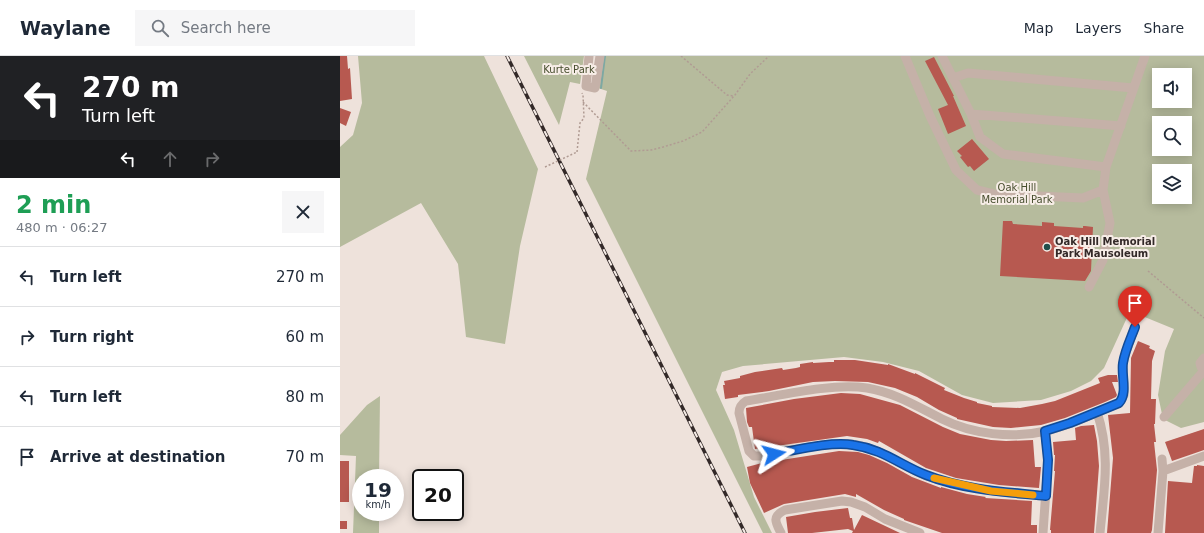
<!DOCTYPE html>
<html lang="en">
<head>
<meta charset="utf-8">
<style>
	:root { --surface:#fff; --page:#f6f6f7; --text:#1f2937; --muted:#747a83; --line:#e0e1e3 }
	body { margin:0; font-family:"DejaVu Sans",sans-serif; background:var(--page); color:var(--text); height:100vh; display:flex; flex-direction:column; font-size:15px; white-space:nowrap }
	* { box-sizing:border-box; margin:0 }
	p { font-size:13px; color:var(--muted) }
	.icon { flex:none; width:22px; height:22px; fill:none; stroke:currentColor; stroke-width:2; stroke-linecap:round; stroke-linejoin:round }
	.map { position:relative; flex:1; overflow:hidden }
	.panel { display:flex; flex-direction:column; background:var(--surface); width:340px }
	.panel>* { flex:none }
	.guide { background:#202124; color:#fff; overflow:hidden }
	.buttons { position:absolute; left:812px; top:12px; display:grid; gap:8px }
	.buttons a { display:grid; place-items:center; width:40px; height:40px; border-radius:0px; background:var(--surface); box-shadow:0 2px 10px #0003; font-size:20px }
	.speed { position:absolute; left:12px; top:413px; display:flex; gap:8px; font-size:20px; font-weight:700; text-align:center }
	.speed>* { display:grid; place-content:center; width:52px; height:52px; border-radius:50%; background:var(--surface); box-shadow:0 2px 10px #0003; line-height:1 }
	.speed small { font-size:10px; font-weight:400 }
	.speed .limit { border:2px solid #111; border-radius:6px; background:#fff; color:#111 }
	.pin { position:absolute; display:grid; place-items:center; width:34px; height:34px; color:#fff; margin:-41px -17px; border-radius:50% 50% 50% 0; rotate:-45deg; box-shadow:0 0 4px #0007 }
	.pin .icon { rotate:45deg }
	.me { position:absolute; width:44px; margin:-22px; rotate:81deg; stroke-linejoin:round; filter:drop-shadow(0 0 3px #0008) }
	.turn { display:flex; align-items:center; gap:14px; height:84px; padding:0 16px; font-size:18px }
	.turn .icon { width:52px; height:52px; stroke-width:2.5 }
	.turn b { display:block; font-size:28px; line-height:34px }
	.lanes { display:flex; align-items:center; height:38px; padding:0 16px; background:#0003; justify-content:center; gap:20px; direction:ltr }
	.lanes .off { opacity:.35 }
	.round { display:grid; place-items:center; flex:none; width:42px; height:42px; border-radius:0px; background:var(--page) }
	.headline { display:flex; align-items:center; justify-content:space-between; height:68px; padding:0 16px }
	h1 { font-size:24px; font-weight:700; line-height:30px; color:#1e9e55 }
	ul { padding:0; list-style:none }
	li { display:flex; align-items:center; gap:12px; height:60px; padding:0 16px; border-top:1px solid var(--line) }
	li div { flex:1 }
	li b { display:block; font-size:15px }
	li em { font-style:normal }
	header { display:flex; align-items:center; gap:24px; box-sizing:border-box; height:56px; padding:0 20px; background:var(--surface); border-bottom:1px solid var(--line) }
	header strong { font-size:19px }
	nav { display:flex; gap:22px; margin-inline-start:auto; font-size:14px }
	.search { width:280px; height:36px; background:var(--page); display:flex; align-items:center; gap:10px; box-sizing:border-box; padding:0 14px; border-radius:0px; color:var(--muted); font-size:15px }
	main { display:flex; flex:1; min-height:0 }
	.map>svg:first-child { display:block }
</style>
</head>
<body>
<header>
<strong>Waylane</strong>
<div class="search"><svg class="icon" aria-label="search" viewBox="0 0 24 24"><circle cx="10" cy="10" r="6"/><path d="M15 15l6 6"/></svg>Search here</div>
<nav><a>Map</a><a>Layers</a><a>Share</a></nav>
</header>
<main>
<section class="panel">
<div class="guide">
<div class="turn"><svg class="icon" aria-label="left" viewBox="0 0 24 24"><path d="M17 20v-9H6M10 6l-5 5 5 5"/></svg><div><b>270 m</b>Turn left</div></div>
<div class="lanes"><svg class="icon" aria-label="left" viewBox="0 0 24 24"><path d="M17 20v-9H6M10 6l-5 5 5 5"/></svg><svg class="icon off" aria-label="ahead" viewBox="0 0 24 24"><path d="M12 20V5M6 11l6-6 6 6"/></svg><svg class="icon off" aria-label="right" viewBox="0 0 24 24"><path d="M7 20v-9h11M14 6l5 5-5 5"/></svg></div>
</div>
<div class="headline"><div><h1>2 min</h1><p>480 m · 06:27</p></div><a class="round"><svg class="icon" aria-label="close" viewBox="0 0 24 24"><path d="M6 6l12 12M18 6L6 18"/></svg></a></div>
<ul>
<li><svg class="icon" aria-label="left" viewBox="0 0 24 24"><path d="M17 20v-9H6M10 6l-5 5 5 5"/></svg><div><b>Turn left</b></div><em>270 m</em></li>
<li><svg class="icon" aria-label="right" viewBox="0 0 24 24"><path d="M7 20v-9h11M14 6l5 5-5 5"/></svg><div><b>Turn right</b></div><em>60 m</em></li>
<li><svg class="icon" aria-label="left" viewBox="0 0 24 24"><path d="M17 20v-9H6M10 6l-5 5 5 5"/></svg><div><b>Turn left</b></div><em>80 m</em></li>
<li><svg class="icon" aria-label="arrive" viewBox="0 0 24 24"><path d="M6 21V4h12l-3 4 3 4H6"/></svg><div><b>Arrive at destination</b></div><em>70 m</em></li>
</ul>
</section>
<div class="map">
<svg width="864" height="477" viewBox="0 0 864 477">
	<rect width="100%" height="100%" fill="#eee2db"/>
	<path fill="#b6bb9d" fill-rule="evenodd" d="M18,0H144L198,113L180,190L165,288L126,281L118,208L81,147L0,191V91L13,79L22,47Z
		M184,0H244L240,28L230,26L219,69Z
		M263,0H864V366L841,372L823,363L818,339L825,295L834,273L790,255L764,312L751,325L731,335L701,344L653,347L622,339L579,315L543,306L504,301L403,310L382,316L376,334L394,374L414,441L432,477H423L246,123L267,35L258,32ZM819,19H845V45H819ZM819,67H845V93H819ZM819,115H845V141H819Z
		M40,340L39,422H21V456H39V477H13L16,400L0,399V379L27,349Z"/>
	<g fill="none" stroke-linecap="round" stroke-linejoin="round">
		<path stroke="#7da8a3" stroke-width="2" d="M261,32L265,0"/>
	</g>
	<path fill="#b75950" d="M0,0H7L8,13L10,12L12,43L0,45Z
		M594,1L614,40H613L626,70L608,78L598,53L608,49L585,5Z
		M0,52L11,56L6,70L0,67Z
		M632,83L649,103L634,115L630,110L628,111L620,101L622,100L617,95Z
		M663,165H672L673,168L702,170V166L714,167V170L743,172V170H745L753,171L751,215L745,225L660,220Z
		M798,285L810,290L809,292L815,295L812,305L811,343H816L815,368H814L816,386H814L817,414L812,474L811,477H767L773,402L768,359L790,357L791,302Z
		M494,304H515L548,309V308L575,318V317L605,332L604,334L624,342L637,346V347L652,350V351L680,352L702,348L715,345L760,327L758,322L768,319H777L778,326H772L777,339L776,341L765,346L725,362L701,369L671,372L653,371L617,363V362L599,354L577,341L555,332L528,326L495,325L473,326L429,335L398,339V341L385,343L383,329H385L384,325L400,322V320L415,316L442,312L443,314L456,312L460,311V308L473,306V307L489,306H494Z
		M501,337L520,338L560,349L603,371L620,378L651,384L666,385L693,384L695,411H701L699,432L659,429L616,422L586,412L539,385L538,387L527,383L507,380L415,393L412,371H409L407,366L406,352L454,343Z
		M754,369L757,385L759,410L754,477H711V474H710L715,415H714L715,399H714L713,386L736,384L735,372L741,370Z
		M864,373V394L832,405L825,386Z
		M499,395L518,396L529,399L547,407L572,421L601,432V431L627,438L646,441L645,442L692,445L691,469H697V477H602L564,464V463L544,454L516,438V441L505,438L444,448L424,457L410,427L407,411L422,407Z
		M0,405H9V446H0Z
		M857,409L864,410V477H825L828,425L852,427L854,410H857Z
		M508,452L510,462H512L514,474L522,459L560,477H512L513,475L508,473L472,477H448L446,461L475,456Z
		M0,465H7V473H0Z"/>
	<g fill="none" stroke-linecap="round" stroke-linejoin="round">
		<path stroke="#b09b93" stroke-width="1.5" stroke-dasharray="2 2" stroke-linecap="butt" d="M341,0L387,39L393,40
			M243,46L291,95L311,94L323,91L343,85L362,76L395,39L410,18L429,0
			M237,96L240,67L244,62L243,39L242,37
			M808,215L864,262"/>
		<path stroke="#c5b1a8" stroke-width="9" d="M249,0L246,30L255,32L260,0
			M565,0L590,60L616,114L637,134L654,138L743,142L763,134
			M602,0L631,58L640,81L663,98L766,111
			M613,22L628,17L793,32
			M631,58L781,70
			M749,231L763,204L770,167L763,134L766,111L805,0
			M864,302L860,307L861,311L864,313
			M757,356C771,398 764,434 760,477
			M824,361L861,318L864,313
			M823,415L864,400
			M706,440C666,437 625,433 587,420C561,410 540,391 511,388C484,386 448,396 421,400H414L409,395L399,357C399,351 401,348 406,345C443,339 491,327 527,332C556,337 576,350 602,363C632,378 672,383 706,375C731,369 755,357 779,347L784,339L783,308L785,299L795,271
			M441,477C435,466 432,460 445,454L502,445L511,446L525,451L545,463L580,477
			M703,477L708,404L705,375
			M818,477L823,415L822,403"/>
		<g stroke="#332928" stroke-width="3.5">
			<path id="rail" d="M167,0L405,477"/>
		</g>
		<use href="#rail" stroke="#f7ede7" stroke-width="2" stroke-dasharray="6" stroke-linecap="butt"/>
		<path stroke="#b09b93" stroke-width="1.5" stroke-dasharray="2 2" stroke-linecap="butt" d="M205,111L237,96"/>
	</g>
	<g fill="none" stroke-linecap="round" stroke-linejoin="round">
		<g stroke="#114b97" stroke-width="10">
			<path id="route" d="M434,398C456,394 492,385 513,389C543,393 560,409 586,419C624,434 666,436 706,440L708,404L705,375L730,367L779,347C788,337 781,319 783,307C785,294 791,282 795,271"/>
		</g>
		<use href="#route" stroke="#1a73e8" stroke-width="7"/>
		<path stroke="#f59e0b" stroke-width="7" d="M594,422L651,435L693,439"/>
	</g>
	<circle fill="#224f4b" stroke="#f7ede7" stroke-width="1.5" cx="707" cy="191" r="4"/>
	<g text-anchor="middle" dominant-baseline="central" stroke-width="4" stroke-linejoin="round" paint-order="stroke">
		<g font-size="10" fill="#474e2e" stroke="#f7ede7">
			<text x="229" y="13">Kurte Park</text>
			<text x="677" y="131">Oak Hill<tspan x="677" dy="12">Memorial Park</tspan></text>
		</g>
		<g font-size="10" font-weight="bold" fill="#332928" stroke="#f7ede7" text-anchor="start">
			<text x="715" y="185">Oak Hill Memorial<tspan x="715" dy="12">Park Mausoleum</tspan></text>
		</g>
	</g>
</svg>
<div class="buttons">
<a><svg class="icon" aria-label="sound" viewBox="0 0 24 24"><path d="M4 9h4l5-4v14l-5-4H4zM17 9q2 3 0 6"/></svg></a>
<a><svg class="icon" aria-label="search" viewBox="0 0 24 24"><circle cx="10" cy="10" r="6"/><path d="M15 15l6 6"/></svg></a>
<a><svg class="icon" aria-label="layers" viewBox="0 0 24 24"><path d="M12 4l9 5-9 5-9-5zM3 14l9 5 9-5"/></svg></a>
</div>
<div class="speed"><div>19<small>km/h</small></div><div class="limit">20</div></div>
<div class="pin" style="left:795px;top:271px;background:#d93025"><svg class="icon" aria-label="arrive" viewBox="0 0 24 24"><path d="M6 21V4h12l-3 4 3 4H6"/></svg></div>
<svg class="me" style="left:434px;top:398px" viewBox="-20 -20 40 40"><path d="M0-17L14 15 0 8-14 15z" fill="#1a73e8" stroke="#fff" stroke-width="4"/></svg>
</div>
</main>
</body>
</html>
